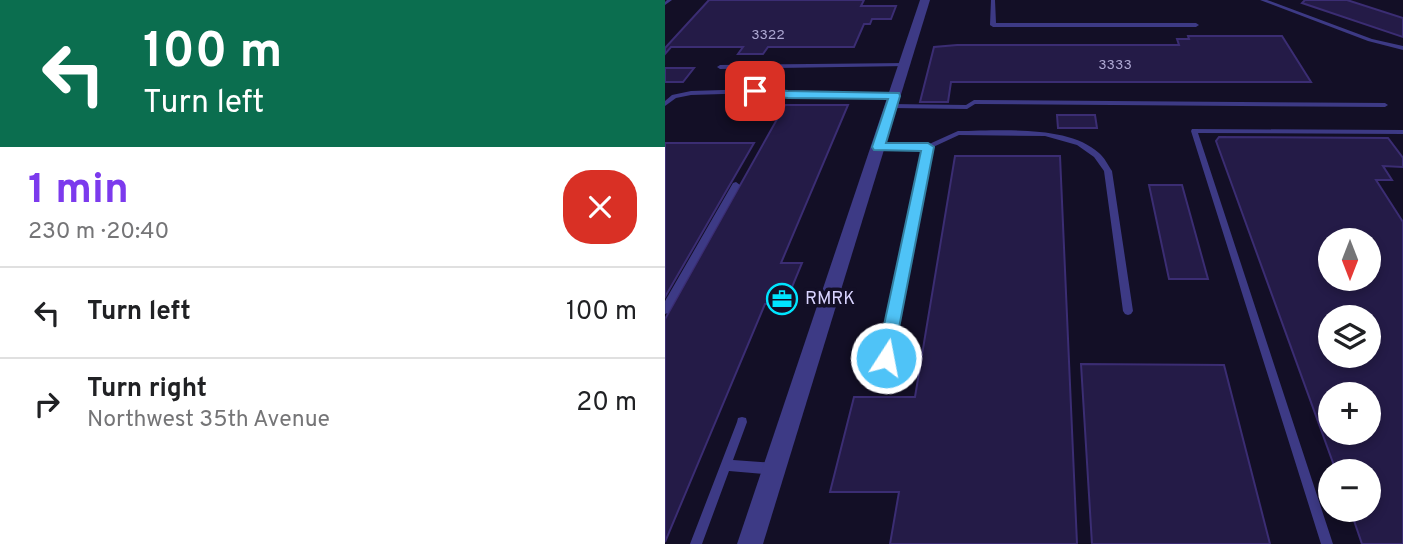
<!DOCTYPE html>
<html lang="en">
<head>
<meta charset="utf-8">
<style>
	:root { --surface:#fff; --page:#f6f6f6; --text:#202124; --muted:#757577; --line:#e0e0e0; --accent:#7c3aed }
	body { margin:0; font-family:Overpass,sans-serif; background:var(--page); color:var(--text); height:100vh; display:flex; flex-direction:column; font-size:26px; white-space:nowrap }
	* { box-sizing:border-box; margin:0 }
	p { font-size:23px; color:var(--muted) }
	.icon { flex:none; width:38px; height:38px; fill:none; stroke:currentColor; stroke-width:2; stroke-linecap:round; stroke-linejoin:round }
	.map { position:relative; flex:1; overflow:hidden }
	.sheet { display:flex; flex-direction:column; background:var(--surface); width:665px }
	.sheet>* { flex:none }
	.guide { background:#0b6e4f; color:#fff; overflow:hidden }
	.needle { width:46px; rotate:180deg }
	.buttons { position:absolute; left:653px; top:228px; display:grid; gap:14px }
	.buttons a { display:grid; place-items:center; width:63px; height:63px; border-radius:50%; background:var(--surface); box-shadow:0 4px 10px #0003; font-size:35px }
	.pin { position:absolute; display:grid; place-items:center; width:60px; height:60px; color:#fff; margin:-30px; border-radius:14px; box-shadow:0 4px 10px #0006 }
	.me { position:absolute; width:77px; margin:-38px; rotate:11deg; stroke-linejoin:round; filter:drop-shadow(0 0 5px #0008) }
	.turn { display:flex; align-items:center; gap:24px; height:147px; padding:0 28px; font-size:32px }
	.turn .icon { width:91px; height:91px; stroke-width:2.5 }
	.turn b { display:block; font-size:49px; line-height:60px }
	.round { display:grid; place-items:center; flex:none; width:74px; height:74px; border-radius:28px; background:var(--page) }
	.overview { display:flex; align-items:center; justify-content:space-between; height:119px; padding:0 28px }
	h1 { font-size:42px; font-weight:700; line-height:52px; color:var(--accent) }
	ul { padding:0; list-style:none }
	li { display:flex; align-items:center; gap:21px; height:91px; padding:0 28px; border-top:2px solid var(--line) }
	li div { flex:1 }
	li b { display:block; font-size:26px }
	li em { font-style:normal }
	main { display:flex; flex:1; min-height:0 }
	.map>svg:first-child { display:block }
</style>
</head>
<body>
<main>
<section class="sheet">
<div class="guide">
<div class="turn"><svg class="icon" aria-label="left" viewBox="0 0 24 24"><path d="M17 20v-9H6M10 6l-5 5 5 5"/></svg><div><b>100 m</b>Turn left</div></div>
</div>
<div class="overview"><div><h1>1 min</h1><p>230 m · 20:40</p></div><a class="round" style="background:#d93025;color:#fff"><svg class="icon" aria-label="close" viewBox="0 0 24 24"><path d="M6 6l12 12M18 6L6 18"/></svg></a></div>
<ul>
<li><svg class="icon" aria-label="left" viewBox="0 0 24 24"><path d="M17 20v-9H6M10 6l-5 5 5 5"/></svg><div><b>Turn left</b></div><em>100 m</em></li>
<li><svg class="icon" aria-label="right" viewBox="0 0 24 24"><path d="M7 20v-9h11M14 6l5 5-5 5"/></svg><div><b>Turn right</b><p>Northwest 35th Avenue</p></div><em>20 m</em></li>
</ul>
</section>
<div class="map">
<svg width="738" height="544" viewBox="0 0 738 544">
	<rect width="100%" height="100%" fill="#130f26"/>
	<path fill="#241b47" stroke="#3b2d73" stroke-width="2" fill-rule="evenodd" d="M44,0H199L196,6H231L226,19H207L205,24H199L189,47H103L98,54H73L78,47H6L0,54V48Z
		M640,0H682L738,18V37L637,3Z
		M523,36H617L646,82H286L283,102H255L269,47L292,45H514L512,39H524Z
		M0,68H29L18,82H0Z
		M120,105H183L116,263H137L120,304H100L0,542V319Z
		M392,115H430L432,128H393Z
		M554,137L723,138L738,158V167L718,166L727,180H711L738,222V544H697L685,509H704V471H671L551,141ZM665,240H704V278H665ZM665,317H704V355H665ZM665,394H704V432H665Z
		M0,143H89L0,297Z
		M290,156H395L412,544H225L234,492H165L189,397H250Z
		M484,185H517L543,279H504Z
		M416,364L559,365L605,544H427Z"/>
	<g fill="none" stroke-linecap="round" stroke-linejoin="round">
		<path fill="#3d3a85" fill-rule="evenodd" d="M2,0H7L0,5V2Z
			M326,0H330L331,23H531L534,25L531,27H328L325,25Z
			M595,0H602L707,39L738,46V50L703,41Z
			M240,63L243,65L242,66L55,69L52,67L55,65Z
			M90,89L123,93L230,94L233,96L230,98L123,97L90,93L26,95L11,98L0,106V101L7,95L26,91Z
			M309,100L720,103L723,105L720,107L310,104L302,109L226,108L223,106L226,104L301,105Z
			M527,129L738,130V134L533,133L668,544H656L526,131Z
			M293,131C333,131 403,124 434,153C439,157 443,165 447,171L468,311L466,314L463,315L460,314L458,311L439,171L429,157L412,145L380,136L294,135L266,148L220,385L219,389L215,390L211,389L210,385L259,149H213L210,147L213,145H262Z
			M71,182L75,185L3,313L0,314V301L68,183Z
			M77,417L81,418L82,422L68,460L109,463L113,465L115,469L113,473L109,475L64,471L37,544H25L72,422L73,418Z"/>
		<path fill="#3d3a85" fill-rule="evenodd" d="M255,0H265L98,544H72Z"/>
	</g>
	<path fill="#4fc3f7" stroke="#337fa1" stroke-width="2" d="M90,88L123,91L234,93L235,96L221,143H263L269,147L227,364L221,367L214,364L212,358L256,151L209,150L207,147L223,99L123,98L86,94L85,91Z"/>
	<defs>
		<g id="office-ring" transform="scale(1.575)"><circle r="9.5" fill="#130f26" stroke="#00e5ff" stroke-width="1.5"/><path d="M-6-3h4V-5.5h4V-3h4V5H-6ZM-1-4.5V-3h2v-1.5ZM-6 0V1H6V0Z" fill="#00e5ff"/></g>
	</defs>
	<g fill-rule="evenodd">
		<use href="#office-ring" x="117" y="299"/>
	</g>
	<g text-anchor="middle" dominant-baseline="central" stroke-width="7" stroke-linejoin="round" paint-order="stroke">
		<g font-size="14" fill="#aca6d1">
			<text x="103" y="35">3322</text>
			<text x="450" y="65">3333</text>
		</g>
		<g font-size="18" fill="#d9d4ff" stroke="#130f26" text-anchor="start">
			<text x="140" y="299">RMRK</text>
		</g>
	</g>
</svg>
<div class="buttons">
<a><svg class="needle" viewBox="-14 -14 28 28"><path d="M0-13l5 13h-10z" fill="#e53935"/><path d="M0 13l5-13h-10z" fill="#757577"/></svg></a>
<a><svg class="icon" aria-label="layers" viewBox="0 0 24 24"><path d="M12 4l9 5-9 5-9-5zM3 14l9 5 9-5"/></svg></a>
<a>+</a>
<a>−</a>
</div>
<div class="pin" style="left:90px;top:91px;background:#d93025"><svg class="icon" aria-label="arrive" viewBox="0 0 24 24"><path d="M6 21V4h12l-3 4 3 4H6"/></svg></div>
<svg class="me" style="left:221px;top:358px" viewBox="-20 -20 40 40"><circle r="17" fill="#4fc3f7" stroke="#fff" stroke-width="3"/><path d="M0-11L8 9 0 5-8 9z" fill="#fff"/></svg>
</div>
</main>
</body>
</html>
